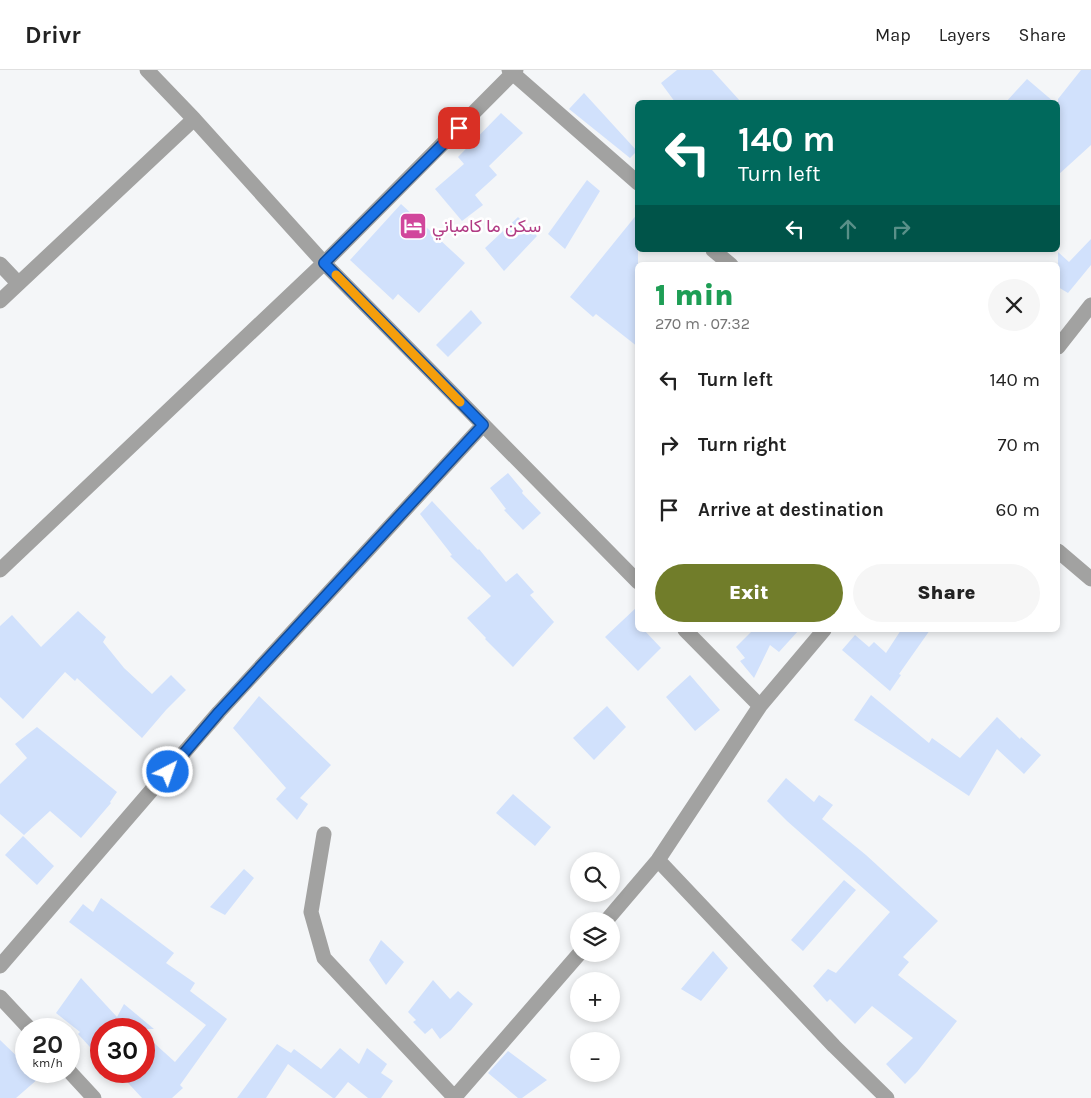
<!DOCTYPE html>
<html lang="en">
<head>
<meta charset="utf-8">
<style>
	:root { --surface:#fff; --page:#f6f6f6; --text:#222; --muted:#767676; --line:#e0e0e0; --accent:#717d2a }
	body { margin:0; font-family:Karla,Vazirmatn,sans-serif; background:var(--page); color:var(--text); height:100vh; display:flex; flex-direction:column; font-size:19px; white-space:nowrap }
	* { box-sizing:border-box; margin:0 }
	p { font-size:16px; color:var(--muted) }
	.icon { flex:none; width:28px; height:28px; fill:none; stroke:currentColor; stroke-width:2; stroke-linecap:round; stroke-linejoin:round }
	.map { position:relative; flex:1; overflow:hidden }
	.panel { position:absolute; left:635px; top:192px; width:425px; height:370px; display:flex; flex-direction:column; background:var(--surface); border-radius:8px; box-shadow:0 2px 8px #0003 }
	.panel>* { flex:none }
	.banner { position:absolute; left:635px; top:30px; width:425px; height:152px; border-radius:8px; box-shadow:0 2px 8px #0003; background:#00695c; color:#fff; overflow:hidden }
	.buttons { position:absolute; left:570px; top:782px; display:grid; gap:10px }
	.buttons a { display:grid; place-items:center; width:50px; height:50px; border-radius:50%; background:var(--surface); box-shadow:0 2px 8px #0003; font-size:25px }
	.speed { position:absolute; left:15px; top:948px; display:flex; gap:10px; font-size:25px; font-weight:700; text-align:center }
	.speed>* { display:grid; place-content:center; width:65px; height:65px; border-radius:50%; background:var(--surface); box-shadow:0 2px 8px #0003; line-height:1 }
	.speed small { font-size:12px; font-weight:400 }
	.speed .limit { border:8px solid #d22; background:#fff; color:#111 }
	.pin { position:absolute; display:grid; place-items:center; width:42px; height:42px; color:#fff; margin:-21px; border-radius:10px; box-shadow:0 2px 8px #0006 }
	.me { position:absolute; width:55px; margin:-28px; rotate:41deg; stroke-linejoin:round; filter:drop-shadow(0 0 4px #0008) }
	.turn { display:flex; align-items:center; gap:18px; height:105px; padding:0 20px; font-size:22px }
	.turn .icon { width:65px; height:65px; stroke-width:2.5 }
	.turn b { display:block; font-size:35px; line-height:42px }
	.lanes { display:flex; align-items:center; height:48px; padding:0 20px; background:#0003; justify-content:center; gap:25px; direction:ltr }
	.lanes .off { opacity:.35 }
	.round { display:grid; place-items:center; flex:none; width:52px; height:52px; border-radius:26px; background:var(--page) }
	.head { display:flex; align-items:center; justify-content:space-between; height:85px; padding:0 20px }
	h1 { font-size:30px; font-weight:800; line-height:38px; color:#1e9e55 }
	.primary-button { display:flex; gap:10px; margin-top:auto; padding:10px 20px }
	.primary-button a { flex:1; height:58px; border-radius:30px; background:var(--accent); color:#fff; font-size:20px; font-weight:800; line-height:58px; text-align:center }
	.primary-button a+a { background:var(--page); color:var(--text) }
	ul { padding:0; list-style:none }
	li { display:flex; align-items:center; gap:15px; height:65px; padding:0 20px }
	li div { flex:1 }
	li b { display:block; font-size:19px }
	li em { font-style:normal }
	header { display:flex; align-items:center; gap:30px; box-sizing:border-box; height:70px; padding:0 25px; background:var(--surface); border-bottom:1px solid var(--line) }
	header strong { font-size:24px }
	nav { display:flex; gap:28px; margin-inline-start:auto; font-size:18px }
	.map>svg:first-child { display:block }
</style>
</head>
<body>
<header>
<strong>Drivr</strong>
<nav><a>Map</a><a>Layers</a><a>Share</a></nav>
</header>
<div class="map">
<svg width="1091" height="1028" viewBox="0 0 1091 1028">
	<rect width="100%" height="100%" fill="#f4f6f8"/>
	<path fill="#d1e1fc" d="M677,0H712L741,32H675L661,13Z
		M1081,0H1091V75L1058,105V29Z
		M1027,9L1054,32H1006Z
		M584,23L637,81L630,88L569,39Z
		M501,43L523,63L489,96L497,105L475,125L483,135L462,151L435,119L464,94L458,87Z
		M587,110L600,121L565,179L548,164Z
		M401,134L465,193L419,243L398,224L393,230L350,190Z
		M638,143V277L596,244L593,247L570,227Z
		M518,147L537,166L504,201L485,178Z
		M1091,169V195L1068,223L1058,217V182L1069,192Z
		M471,240L482,253L448,287L436,275Z
		M508,403L523,421L522,423L541,443L523,460L504,440L506,439L490,418Z
		M432,431L478,480L479,479L506,512L517,503L534,522L530,525L554,552L513,597L485,569L486,568L467,548L491,526L450,486L452,485L420,444Z
		M638,536V560H644L661,578L638,601L605,567Z
		M78,541L106,567L103,572L124,598L152,624L171,605L186,620L166,640L142,668L77,608L75,611L65,602L23,649L0,627V556L12,545L41,577Z
		M753,560H799L779,582L770,575L754,608L740,591L745,588L736,577Z
		M901,560H930L899,604L901,605L890,621L842,580L855,565L869,577L874,572L886,583Z
		M690,605L720,640L695,661L666,627Z
		M871,625L929,673L932,668L960,688L997,647L1020,669L1021,667L1041,685L1024,704L997,679L969,726L854,650Z
		M259,626L331,695L300,728L308,734L297,750L276,729L286,718L233,658Z
		M607,636L626,657L594,690L573,668Z
		M37,657L117,722L110,732L111,733L81,768L50,741L24,765L0,744V714L27,688L15,674Z
		M786,708L814,732L819,725L833,735L822,749L866,785L938,851L903,887L909,892L898,905L957,951L917,1002L905,1014L886,994L913,968L872,936L855,954L830,929L827,932L813,916L828,899L836,903L890,842L787,751L767,731Z
		M513,724L551,757L535,776L496,743Z
		M23,766L54,796L37,815L5,785Z
		M244,799L254,808L225,845L210,837Z
		M844,810L856,820L803,881L791,870Z
		M101,828L174,883L166,893L195,913L190,921L227,949L180,1015L183,1018L172,1028H142L117,1001H144V964L175,992L206,955L69,852L83,834L93,842Z
		M381,870L404,892L386,915L369,890Z
		M713,881L728,898L701,931L681,919Z
		M81,908L117,947L124,934L154,959H101V989L78,964L80,962L56,943Z
		M433,910L450,929L458,921L473,934L451,960L440,969L432,958L425,964L413,952L416,950L408,942Z
		M0,970L26,995V1001H32L39,1008L16,1028H0Z
		M277,974L291,983L294,979L321,999L340,978L359,994L367,978L387,994L381,1003L393,1011L381,1028H368L348,1012L335,1028H333L288,994L266,1028H237Z
		M508,981L547,1010L522,1028H518L488,1003Z"/>
	<g fill="none" stroke-linecap="round" stroke-linejoin="round">
		<path stroke="#a2a2a1" stroke-width="15" d="M147,0L194,49L324,193L638,512
			M509,0L638,113
			M713,180L731,195
			M0,194L18,213
			M0,231L194,49
			M1058,277L1091,235
			M1058,481L1091,509
			M0,500L324,193L516,0
			M685,560L760,636
			M324,764L311,842L324,888L455,1028
			M658,790L834,976L887,1028
			M606,851L658,790L760,636L824,560
			M0,896L219,642L483,355
			M0,927L30,959
			M69,1001L94,1028
			M454,1028L579,884"/>
	</g>
	<g fill="none" stroke-linecap="round" stroke-linejoin="round">
		<g stroke="#114b97" stroke-width="12">
			<path id="route" d="M168,702L219,642L483,355L324,193L459,58"/>
		</g>
		<use href="#route" stroke="#1a73e8" stroke-width="9"/>
		<path stroke="#f59e0b" stroke-width="9" d="M336,205L460,332"/>
	</g>
	<defs>
		<g id="hotel-square" transform="scale(1.4375)"><rect x="-9" y="-9" width="18" height="18" rx="4" fill="#d1479c" stroke="#fff"/><path d="M-6-4.5h1.5V1H6V5H4.5V3h-9V5H-6ZM-4 0a1.8 1.8 0 1 1 3.6 0ZM.5 0V-2.5h3Q6-2.5 6 0Z" fill="#fff"/></g>
	</defs>
	<g fill-rule="evenodd">
		<use href="#hotel-square" x="413" y="156"/>
	</g>
	<g text-anchor="middle" dominant-baseline="central" stroke-width="5" stroke-linejoin="round" paint-order="stroke">
		<g font-size="18" fill="#b23c85" stroke="#fff" text-anchor="start">
			<text x="432" y="156">سكن ما كامباني</text>
		</g>
	</g>
</svg>
<div class="buttons">
<a><svg class="icon" aria-label="search" viewBox="0 0 24 24"><circle cx="10" cy="10" r="6"/><path d="M15 15l6 6"/></svg></a>
<a><svg class="icon" aria-label="layers" viewBox="0 0 24 24"><path d="M12 4l9 5-9 5-9-5zM3 14l9 5 9-5"/></svg></a>
<a>+</a>
<a>−</a>
</div>
<div class="speed"><div>20<small>km/h</small></div><div class="limit">30</div></div>
<div class="pin" style="left:459px;top:58px;background:#d93025"><svg class="icon" aria-label="arrive" viewBox="0 0 24 24"><path d="M6 21V4h12l-3 4 3 4H6"/></svg></div>
<svg class="me" style="left:168px;top:702px" viewBox="-20 -20 40 40"><circle r="17" fill="#1a73e8" stroke="#fff" stroke-width="3"/><path d="M0-11L8 9 0 5-8 9z" fill="#fff"/></svg>
<div class="banner">
<div class="turn"><svg class="icon" aria-label="left" viewBox="0 0 24 24"><path d="M17 20v-9H6M10 6l-5 5 5 5"/></svg><div><b>140 m</b>Turn left</div></div>
<div class="lanes"><svg class="icon" aria-label="left" viewBox="0 0 24 24"><path d="M17 20v-9H6M10 6l-5 5 5 5"/></svg><svg class="icon off" aria-label="ahead" viewBox="0 0 24 24"><path d="M12 20V5M6 11l6-6 6 6"/></svg><svg class="icon off" aria-label="right" viewBox="0 0 24 24"><path d="M7 20v-9h11M14 6l5 5-5 5"/></svg></div>
</div>
<section class="panel">
<div class="head"><div><h1>1 min</h1><p>270 m · 07:32</p></div><a class="round"><svg class="icon" aria-label="close" viewBox="0 0 24 24"><path d="M6 6l12 12M18 6L6 18"/></svg></a></div>
<ul>
<li><svg class="icon" aria-label="left" viewBox="0 0 24 24"><path d="M17 20v-9H6M10 6l-5 5 5 5"/></svg><div><b>Turn left</b></div><em>140 m</em></li>
<li><svg class="icon" aria-label="right" viewBox="0 0 24 24"><path d="M7 20v-9h11M14 6l5 5-5 5"/></svg><div><b>Turn right</b></div><em>70 m</em></li>
<li><svg class="icon" aria-label="arrive" viewBox="0 0 24 24"><path d="M6 21V4h12l-3 4 3 4H6"/></svg><div><b>Arrive at destination</b></div><em>60 m</em></li>
</ul>
<div class="primary-button"><a>Exit</a><a>Share</a></div>
</section>
</div>
</body>
</html>
